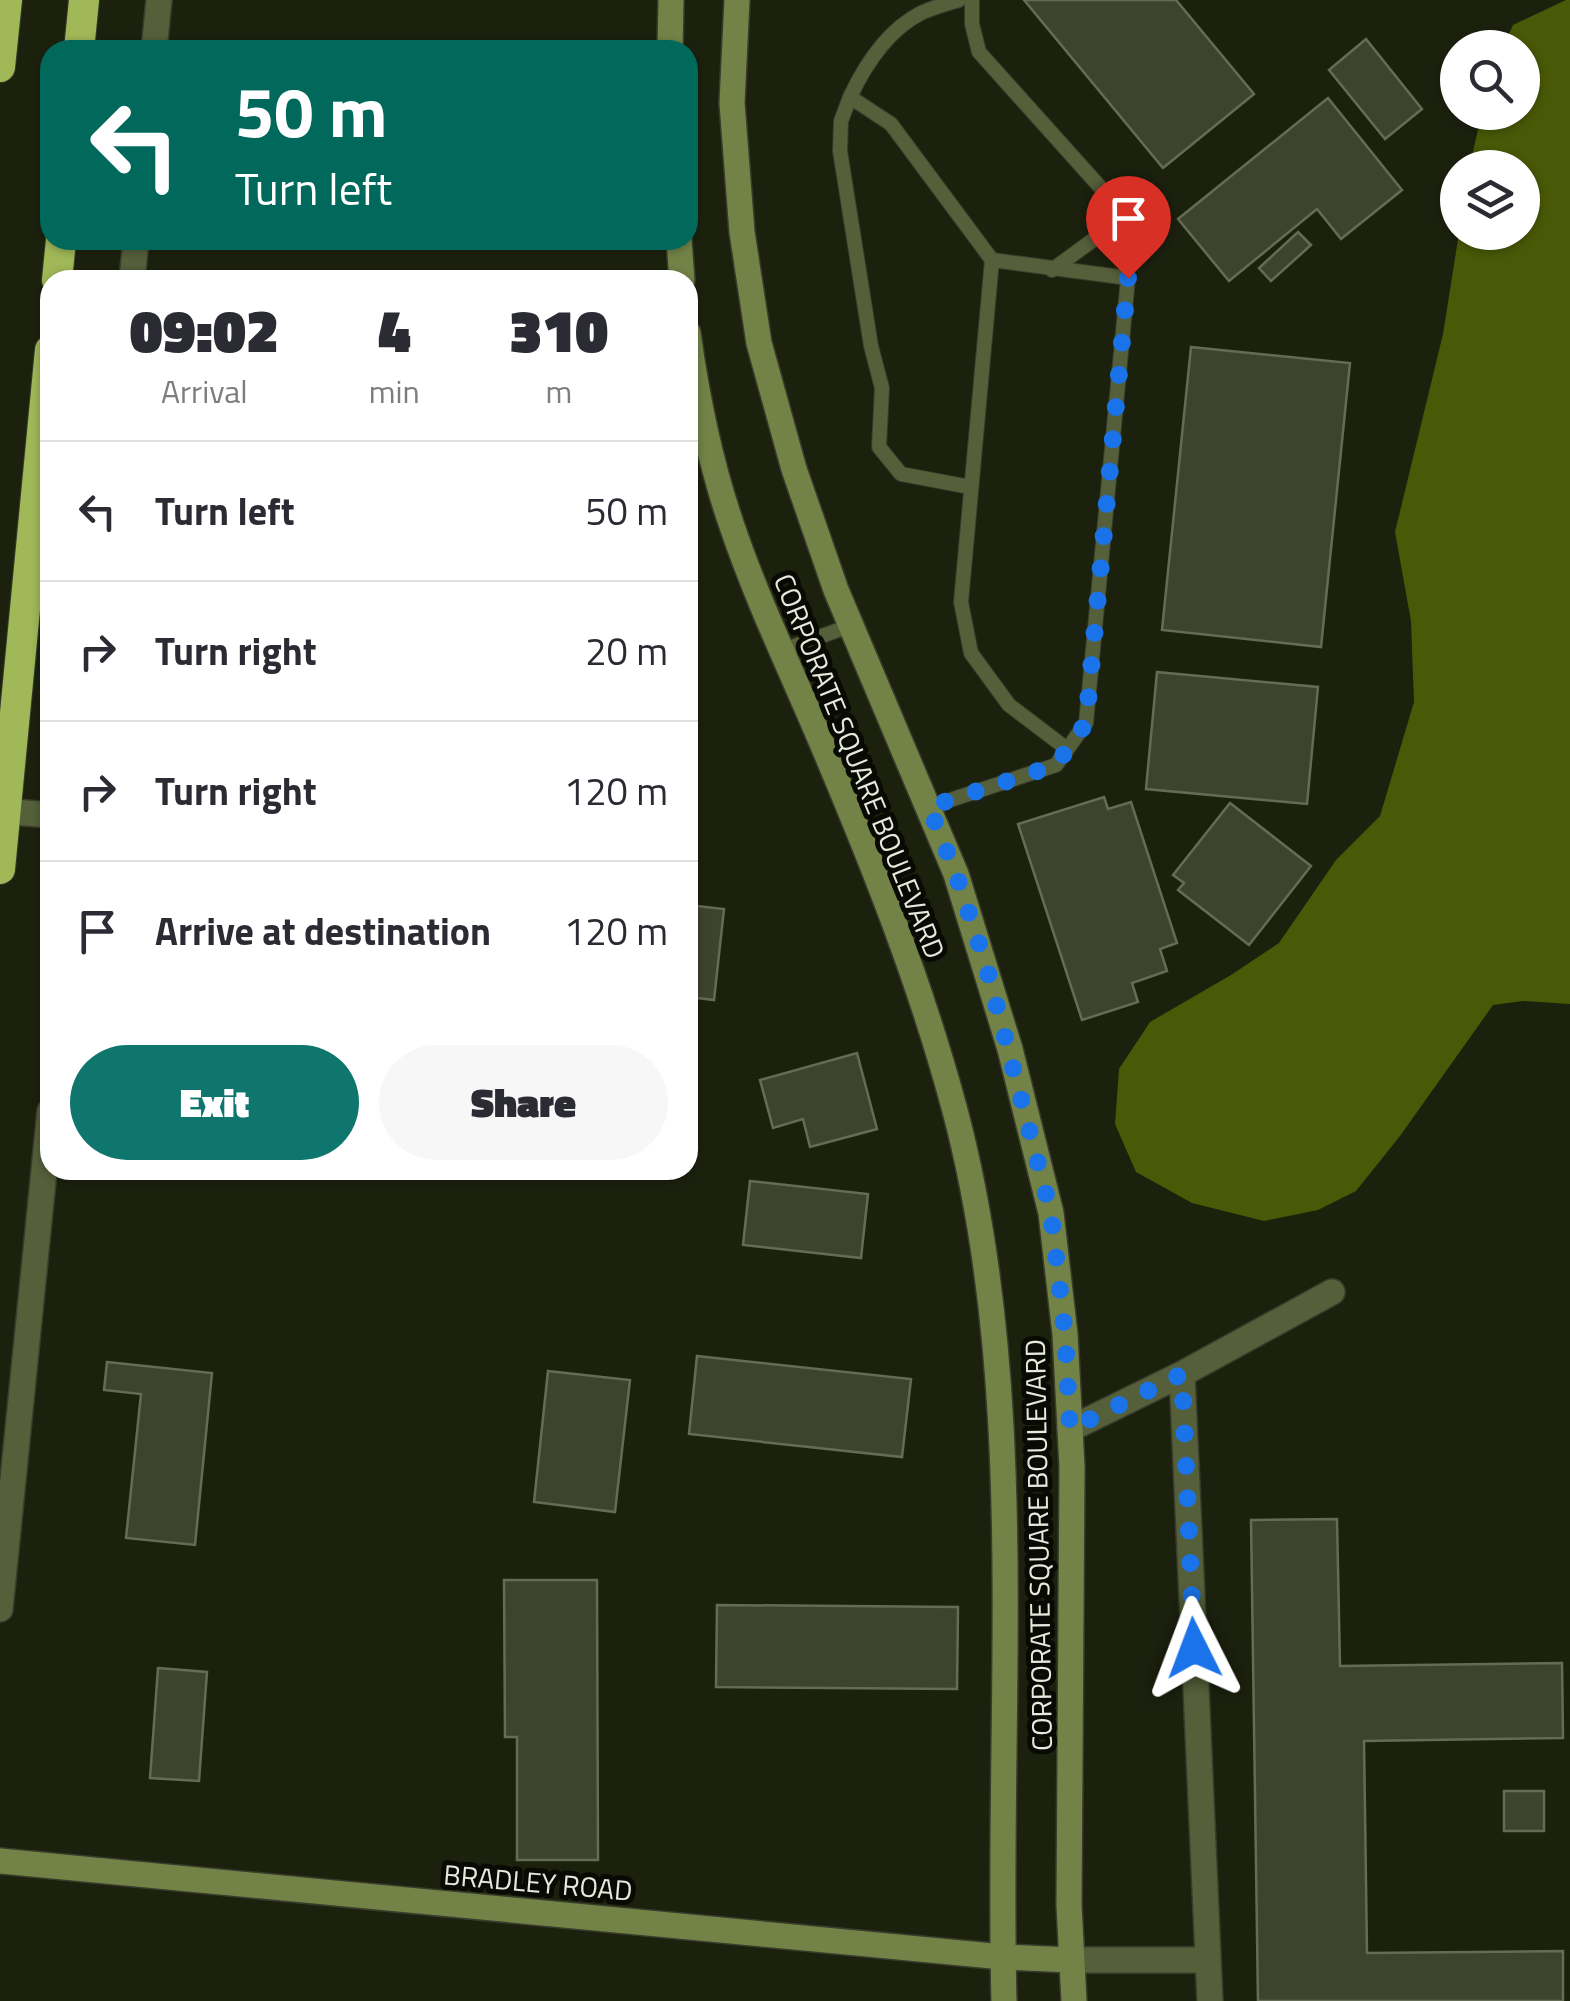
<!DOCTYPE html>
<html lang="en">
<head>
<meta charset="utf-8">
<style>
	:root { --surface:#fff; --page:#f7f7f7; --text:#2b2b33; --muted:#7c7c81; --line:#e1e1e2; --accent:#0f766e }
	body { margin:0; font-family:"Titillium Web",sans-serif; background:var(--page); color:var(--text); height:100vh; display:flex; flex-direction:column; font-size:38px; white-space:nowrap }
	* { box-sizing:border-box; margin:0 }
	p { font-size:32px; color:var(--muted) }
	.icon { flex:none; width:55px; height:55px; fill:none; stroke:currentColor; stroke-width:2; stroke-linecap:round; stroke-linejoin:round }
	.map { position:relative; flex:1; overflow:hidden }
	.side { position:absolute; left:40px; top:270px; width:658px; height:910px; display:flex; flex-direction:column; background:var(--surface); border-radius:30px; box-shadow:0 2px 8px #0004 }
	.side>* { flex:none }
	.top-card { position:absolute; left:40px; top:40px; width:658px; height:210px; border-radius:30px; box-shadow:0 2px 8px #0004; background:#00695c; color:#fff; overflow:hidden }
	.buttons { position:absolute; left:1440px; top:30px; display:grid; gap:20px }
	.buttons a { display:grid; place-items:center; width:100px; height:100px; border-radius:50%; background:var(--surface); box-shadow:0 2px 8px #0004; font-size:50px }
	.pin { position:absolute; display:grid; place-items:center; width:85px; height:85px; color:#fff; margin:-102px -42px; border-radius:50% 50% 50% 0; rotate:-45deg; box-shadow:0 0 10px #0007 }
	.pin .icon { rotate:45deg }
	.me { position:absolute; width:110px; margin:-55px; rotate:357deg; stroke-linejoin:round; filter:drop-shadow(0 0 8px #0008) }
	.turn { display:flex; align-items:center; gap:35px; height:210px; padding:0 30px; font-size:45px }
	.turn .icon { width:130px; height:130px; stroke-width:2.5 }
	.turn b { display:block; font-size:70px; line-height:85px }
	.eta { display:flex; justify-content:space-evenly; align-items:center; height:170px; text-align:center }
	.eta b { font-size:60px; font-weight:800; line-height:70px }
	.action { display:flex; gap:20px; margin-top:auto; padding:20px 30px }
	.action a { flex:1; height:115px; border-radius:60px; background:var(--accent); color:#fff; font-size:40px; font-weight:800; line-height:115px; text-align:center }
	.action a+a { background:var(--page); color:var(--text) }
	ul { padding:0; list-style:none }
	li { display:flex; align-items:center; gap:30px; height:140px; padding:0 30px; border-top:2px solid var(--line) }
	li div { flex:1 }
	li b { display:block; font-size:38px }
	li em { font-style:normal }
	.map>svg:first-child { display:block }
</style>
</head>
<body>
<div class="map">
<svg width="1570" height="2001" viewBox="0 0 1570 2001">
	<rect width="100%" height="100%" fill="#1c210e"/>
	<path fill="#495907" d="M1566,0H1570V1004L1523,1001L1493,1005L1400,1136L1356,1191L1318,1210L1264,1221L1192,1203L1136,1172L1115,1124L1119,1069L1150,1022L1231,975L1279,943L1336,860L1380,816L1414,702L1411,621L1395,532L1443,334L1459,233L1522,232V168L1469,167L1470,164L1482,113L1522,112V48L1503,47L1513,25Z"/>
	<path fill="#3e432e" stroke="#656c56" stroke-width="2.5" d="M1024,0H1176L1254,94L1163,168Z
		M1366,39L1422,109L1385,139L1329,70Z
		M1328,98L1402,190L1341,239L1317,209L1229,281L1178,219Z
		M1298,232L1311,245L1271,281L1259,268Z
		M1191,347L1350,363L1321,647L1162,630Z
		M1157,672L1318,687L1307,804L1146,789Z
		M1104,797L1108,809L1131,802L1177,943L1160,949L1167,971L1132,983L1138,1002L1082,1020L1018,824Z
		M1230,803L1311,866L1249,945L1178,890L1184,883L1173,875Z
		M688,905L724,909L714,1000L688,997Z
		M857,1053L877,1129L810,1147L803,1119L773,1128L760,1080Z
		M750,1181L868,1194L861,1258L743,1245Z
		M697,1356L911,1379L902,1457L689,1434Z
		M107,1362L212,1373L195,1545L126,1538L141,1394L104,1390Z
		M548,1371L630,1380L615,1512L534,1502Z
		M1337,1519L1340,1666L1562,1663L1563,1738L1364,1741L1367,1953L1563,1951V2001H1258L1251,1520Z
		M504,1580H597L598,1860H517V1737H505Z
		M717,1605L958,1607L957,1689L716,1687Z
		M158,1668L207,1672L199,1781L150,1778Z
		M1504,1791H1544V1831H1504Z"/>
	<g fill="none" stroke-linecap="round" stroke-linejoin="round">
		<g stroke="#383d2b" stroke-width="16">
			<path id="lane" d="M959,0C946,4 932,8 921,13C888,30 865,65 850,97L891,124L992,260L961,602L971,653L1009,705L1067,749
				M972,0V24L979,52L1109,197L1104,232L1052,270
				M850,97L841,121L840,151L871,346L882,388L879,447L901,474L970,487
				M781,651L852,625
				M929,807L1056,765L1086,723L1128,278L992,260"/>
		</g>
		<g stroke="#383d2b" stroke-width="28">
			<path id="street" d="M154,50L159,0
				M132,280L136,240
				M0,811L50,815
				M1070,1429L1182,1374
				M0,1609L50,1111
				M1070,1960H1208
				M1210,2001L1182,1374L1332,1292"/>
		</g>
		<g stroke="#383d2b" stroke-width="28">
			<path id="secondary" d="M737,0L732,103L742,232L759,343L794,469L836,590L956,874L1010,1049L1051,1213L1065,1334L1072,1467L1069,1905L1074,2001
				M670,50L671,0
				M679,240L682,280
				M688,333C697,398 710,463 732,526C757,600 791,670 821,741C872,861 920,981 954,1107C1031,1392 996,1708 1004,2001
				M0,1861L1003,1957L1070,1960"/>
		</g>
		<g stroke="#383d2b" stroke-width="32">
			<path id="highway" d="M79,50L84,0
				M0,67L7,0
				M57,280L61,240
				M0,869L50,350"/>
		</g>
		<use href="#lane" stroke="#555f3a" stroke-width="14"/>
		<use href="#street" stroke="#555f3a" stroke-width="25"/>
		<use href="#secondary" stroke="#738347" stroke-width="25"/>
		<use href="#highway" stroke="#a0b858" stroke-width="30"/>
	</g>
	<g fill="none" stroke-linecap="round" stroke-linejoin="round">
		<path stroke="#1a73e8" stroke-width="18" stroke-dasharray="0 32.4" d="M1128,278L1086,723L1056,765L929,807L956,874L986,965L1051,1213L1065,1334L1070,1429L1182,1374L1194,1648"/>
	</g>
	<g text-anchor="middle" dominant-baseline="central" stroke-width="10" stroke-linejoin="round" paint-order="stroke">
		<g font-size="28" fill="#e6eadd" stroke="#080a03">
			<text transform="translate(860 766) rotate(68)">CORPORATE SQUARE BOULEVARD</text>
			<text transform="translate(1038 1545) rotate(-91)">CORPORATE SQUARE BOULEVARD</text>
			<text transform="translate(538 1882) rotate(5)">BRADLEY ROAD</text>
		</g>
	</g>
</svg>
<div class="buttons">
<a><svg class="icon" aria-label="search" viewBox="0 0 24 24"><circle cx="10" cy="10" r="6"/><path d="M15 15l6 6"/></svg></a>
<a><svg class="icon" aria-label="layers" viewBox="0 0 24 24"><path d="M12 4l9 5-9 5-9-5zM3 14l9 5 9-5"/></svg></a>
</div>
<div class="pin" style="left:1128px;top:278px;background:#d93025"><svg class="icon" aria-label="arrive" viewBox="0 0 24 24"><path d="M6 21V4h12l-3 4 3 4H6"/></svg></div>
<svg class="me" style="left:1194px;top:1648px" viewBox="-20 -20 40 40"><path d="M0-17L14 15 0 8-14 15z" fill="#1a73e8" stroke="#fff" stroke-width="4"/></svg>
<div class="top-card">
<div class="turn"><svg class="icon" aria-label="left" viewBox="0 0 24 24"><path d="M17 20v-9H6M10 6l-5 5 5 5"/></svg><div><b>50 m</b>Turn left</div></div>
</div>
<section class="side">
<div class="eta">
<div><b>09:02</b><p>Arrival</p></div>
<div><b>4</b><p>min</p></div>
<div><b>310</b><p>m</p></div>
</div>
<ul>
<li><svg class="icon" aria-label="left" viewBox="0 0 24 24"><path d="M17 20v-9H6M10 6l-5 5 5 5"/></svg><div><b>Turn left</b></div><em>50 m</em></li>
<li><svg class="icon" aria-label="right" viewBox="0 0 24 24"><path d="M7 20v-9h11M14 6l5 5-5 5"/></svg><div><b>Turn right</b></div><em>20 m</em></li>
<li><svg class="icon" aria-label="right" viewBox="0 0 24 24"><path d="M7 20v-9h11M14 6l5 5-5 5"/></svg><div><b>Turn right</b></div><em>120 m</em></li>
<li><svg class="icon" aria-label="arrive" viewBox="0 0 24 24"><path d="M6 21V4h12l-3 4 3 4H6"/></svg><div><b>Arrive at destination</b></div><em>120 m</em></li>
</ul>
<div class="action"><a>Exit</a><a>Share</a></div>
</section>
</div>
</body>
</html>
